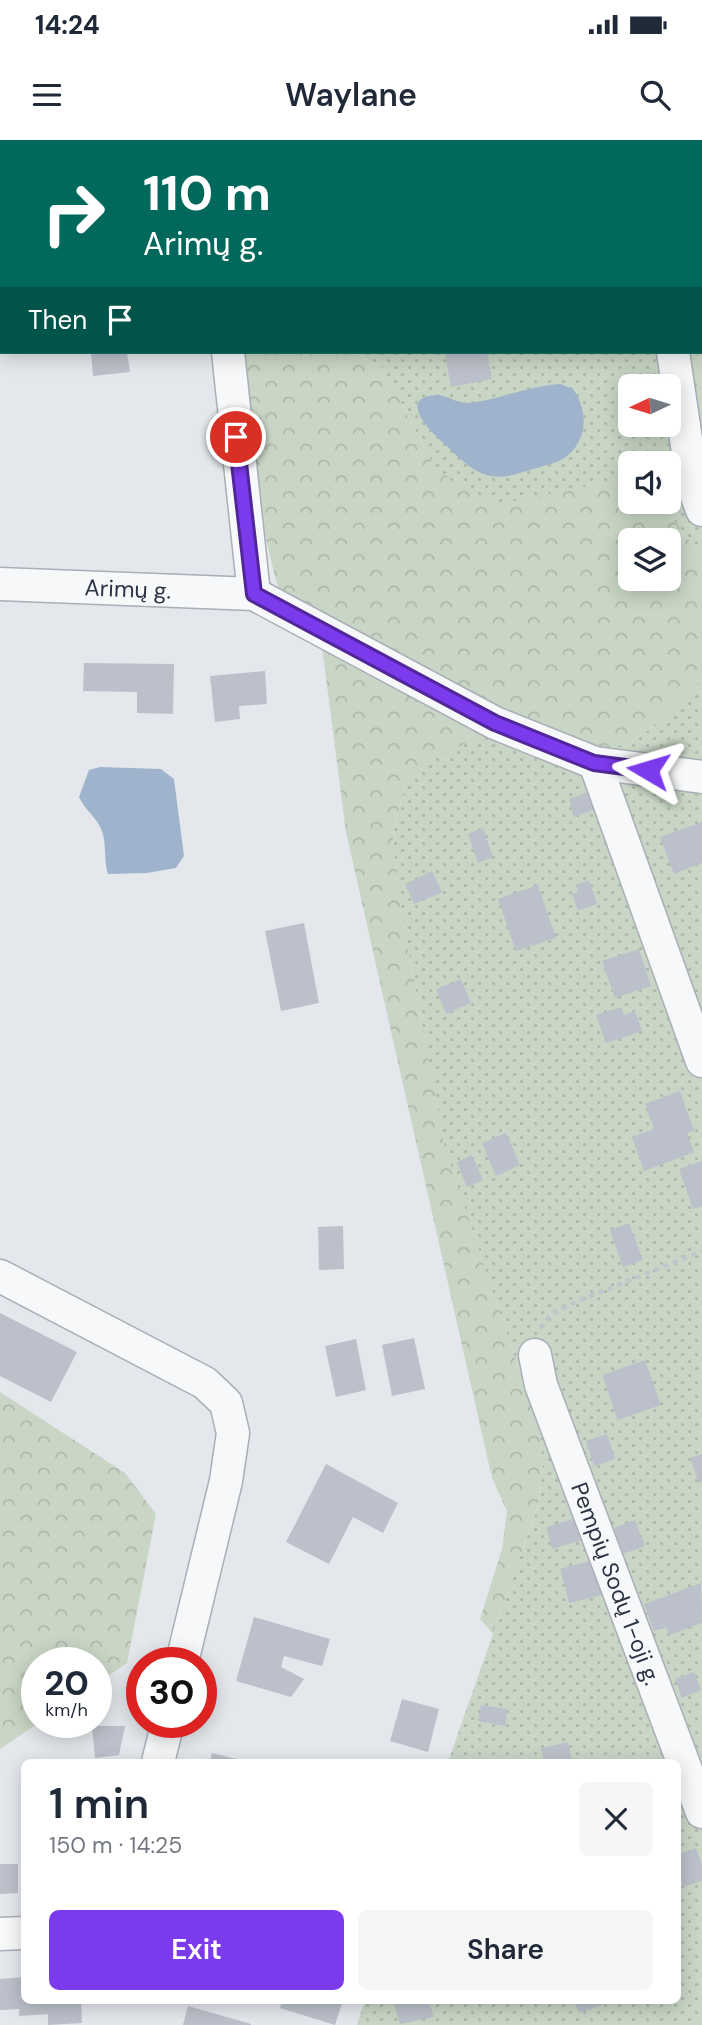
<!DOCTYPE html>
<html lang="en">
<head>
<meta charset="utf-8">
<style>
	:root { --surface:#fff; --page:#f6f6f7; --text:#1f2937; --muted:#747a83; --accent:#7c3aed }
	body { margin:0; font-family:"DM Sans",sans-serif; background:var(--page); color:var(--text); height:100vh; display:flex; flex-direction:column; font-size:26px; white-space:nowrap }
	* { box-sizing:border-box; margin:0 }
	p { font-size:23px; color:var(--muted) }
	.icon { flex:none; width:38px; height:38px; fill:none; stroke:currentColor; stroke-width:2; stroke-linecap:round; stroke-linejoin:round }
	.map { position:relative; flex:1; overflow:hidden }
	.sheet { position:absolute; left:21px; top:1619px; width:660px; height:245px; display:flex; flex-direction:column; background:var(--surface); border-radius:10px; box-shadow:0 4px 18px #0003 }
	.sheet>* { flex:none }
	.guide { position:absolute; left:0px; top:0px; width:704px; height:214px; box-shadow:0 4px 18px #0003; background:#00695c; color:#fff; overflow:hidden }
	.needle { width:46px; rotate:266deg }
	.buttons { position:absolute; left:618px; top:234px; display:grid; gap:14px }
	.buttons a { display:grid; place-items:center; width:63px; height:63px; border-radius:10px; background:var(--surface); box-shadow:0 4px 18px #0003; font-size:35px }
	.speed { position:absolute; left:21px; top:1507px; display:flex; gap:14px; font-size:35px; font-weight:700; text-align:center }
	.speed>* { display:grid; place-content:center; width:91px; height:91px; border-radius:50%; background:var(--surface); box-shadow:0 4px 18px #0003; line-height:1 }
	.speed small { font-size:18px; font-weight:400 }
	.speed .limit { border:10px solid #d22; background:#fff; color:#111 }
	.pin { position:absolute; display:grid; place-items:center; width:60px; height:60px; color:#fff; margin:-30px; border:4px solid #fff; border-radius:50%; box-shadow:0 2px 7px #0007 }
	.me { position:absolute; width:77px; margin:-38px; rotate:277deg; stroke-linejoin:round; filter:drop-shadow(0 0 5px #0008) }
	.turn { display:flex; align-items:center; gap:24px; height:147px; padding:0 28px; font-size:32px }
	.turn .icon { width:91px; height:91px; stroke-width:2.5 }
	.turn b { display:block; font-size:49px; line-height:60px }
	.then { display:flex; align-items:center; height:66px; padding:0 28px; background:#0003; gap:14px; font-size:26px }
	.round { display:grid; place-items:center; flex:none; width:74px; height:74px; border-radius:10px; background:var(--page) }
	.summary { display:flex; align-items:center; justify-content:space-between; height:119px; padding:0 28px }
	h1 { font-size:42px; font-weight:600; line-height:52px }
	.primary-button { display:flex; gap:14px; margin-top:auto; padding:14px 28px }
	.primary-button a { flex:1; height:80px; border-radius:10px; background:var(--accent); color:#fff; font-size:28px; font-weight:600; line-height:80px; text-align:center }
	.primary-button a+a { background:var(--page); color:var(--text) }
	.status { display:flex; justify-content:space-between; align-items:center; height:49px; padding:0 35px; background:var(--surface); direction:ltr }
	.status svg { height:19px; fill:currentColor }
	header { display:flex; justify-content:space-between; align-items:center; height:91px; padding:0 28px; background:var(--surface); font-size:32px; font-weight:600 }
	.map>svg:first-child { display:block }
</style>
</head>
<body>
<div class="status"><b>14:24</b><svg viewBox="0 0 49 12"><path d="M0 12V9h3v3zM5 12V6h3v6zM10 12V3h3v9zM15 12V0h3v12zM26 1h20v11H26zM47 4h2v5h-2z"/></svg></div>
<header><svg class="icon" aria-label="menu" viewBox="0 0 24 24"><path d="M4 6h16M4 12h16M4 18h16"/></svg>Waylane<svg class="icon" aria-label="search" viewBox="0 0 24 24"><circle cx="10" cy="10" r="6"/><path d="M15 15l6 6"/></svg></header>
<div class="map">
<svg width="702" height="1885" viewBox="0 0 702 1885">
	<defs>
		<pattern id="forest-crowns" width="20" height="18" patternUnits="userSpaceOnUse" patternTransform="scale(1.75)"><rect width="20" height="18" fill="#c9d6c5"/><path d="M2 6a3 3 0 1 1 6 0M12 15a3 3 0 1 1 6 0" fill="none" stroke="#adb8ab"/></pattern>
		<pattern id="garden-dots" width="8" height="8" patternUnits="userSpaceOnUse" patternTransform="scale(1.75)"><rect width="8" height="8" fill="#c9d6c5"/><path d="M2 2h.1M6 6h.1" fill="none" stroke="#adb8ab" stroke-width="1.8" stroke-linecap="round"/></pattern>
	</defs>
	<rect width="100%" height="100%" fill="#e4e7ec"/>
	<path fill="url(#forest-crowns)" fill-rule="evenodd" d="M664,0H702V334L684,212H702V2Z
		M241,212H353L383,228L434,326L630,342V362H666L674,380L702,417V538C678,562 639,612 601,607C573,602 543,589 516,580L405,645L393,694L397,746L445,1007L539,1290L543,1329L538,1365L493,1494L480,1479L502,1409L507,1371L492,1338L346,692L318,476L280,454C257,376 248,293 241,212ZM630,401H668V439H630Z
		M0,1252L125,1333L156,1374L127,1523L96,1544V1522H37V1582H40L0,1609Z"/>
	<path fill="url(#garden-dots)" fill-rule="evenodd" d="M233,0H664L662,2Z
		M353,212H684L702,334V417L674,380L666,362L668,324H630V342L618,340L506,363L474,357L434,326L383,228ZM630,247H668V285H630Z
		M702,538V1885H357L365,1860H677V1622H448L538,1366L543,1329L539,1290L445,1008L397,746L393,695L405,645L437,617L516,580C543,589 573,603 601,607C639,612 678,562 702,538Z"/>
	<path fill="#9fb4cc" d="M560,244L573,249C589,272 588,302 563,319C555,324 542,326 533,329C519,333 505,339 491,336C471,333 454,312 439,299C427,288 399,257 436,255C450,255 457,266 476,262C504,257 531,246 560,244Z
		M100,627L161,629L174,639L184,716L176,728L147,733L108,734C103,718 108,700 99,685C93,674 86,671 79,657L89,630Z"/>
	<path fill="#bbc0ca" d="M91,212H127L130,232L93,236Z
		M461,212H487L492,239L451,247L445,214Z
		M84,523L174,524L173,574L137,573V552L83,551Z
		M265,531L267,564L239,566L240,579L215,582L210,536Z
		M590,652L596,669L574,677L569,659Z
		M702,682V723L674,734L660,697Z
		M483,688L493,717L478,723L468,694Z
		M432,731L442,752L414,764L405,744Z
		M589,740L597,764L578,771L572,754L578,752L576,745Z
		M538,745L556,798L516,811L498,759Z
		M304,783L319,863L281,871L265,791Z
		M639,809L651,846L615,858L602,821Z
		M461,839L471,863L446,874L436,849Z
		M621,867L624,875L635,871L642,891L606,903L596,875Z
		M680,951L694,991L687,993L694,1012L644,1031L632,997L654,989L645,964Z
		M506,993L520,1025L496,1036L482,1003Z
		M472,1015L483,1040L467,1047L457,1022Z
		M702,1021V1066L693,1069L679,1029Z
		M629,1083L643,1120L623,1127L610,1090Z
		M343,1086L344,1129L319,1130L318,1087Z
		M0,1173L77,1212L51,1262L0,1236Z
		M414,1198L425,1249L392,1256L382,1205Z
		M356,1199L366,1250L336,1257L325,1206Z
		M645,1220L661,1265L618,1280L602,1235Z
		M607,1294L615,1319L594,1326L586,1301Z
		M702,1314V1342L699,1343L690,1318Z
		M326,1324L398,1363L383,1393L353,1377L329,1424L286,1402Z
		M576,1378L582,1400L552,1409L546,1387Z
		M635,1380L645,1406L623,1414L614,1388Z
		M597,1419L606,1454L569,1463L560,1429Z
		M701,1443L702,1483L669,1495L666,1487L654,1491L644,1464Z
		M254,1477L330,1499L322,1526L284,1516L281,1527L304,1539L291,1557L236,1541Z
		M694,1532L701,1550L682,1558L675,1539Z
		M402,1559L439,1569L428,1612L390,1601Z
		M481,1565L507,1569L505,1586L478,1581Z
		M92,1586H125L119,1615L95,1618Z
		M568,1602L572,1622H544L541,1608Z
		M212,1613L245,1621V1622H210Z
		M696,1708L702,1725V1741L683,1747L677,1729V1715Z
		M0,1724H18V1753L0,1754Z
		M24,1837V1860H81L82,1883L48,1885V1874L19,1876V1869L0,1870V1839Z
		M282,1860H343L335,1885L280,1868Z
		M393,1860H428L434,1877L400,1884Z
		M575,1860H614V1861L579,1873Z
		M188,1866L251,1884V1885H183Z"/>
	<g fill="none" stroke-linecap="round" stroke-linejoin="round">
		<g stroke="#a9aeb7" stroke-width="35">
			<g id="minor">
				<path d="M218,0V2"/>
				<path d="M228,212L254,454"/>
				<path d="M673,212L693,346L702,370"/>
				<path id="s1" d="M0,444L254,454L495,583L595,623L702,637"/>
				<path d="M595,623L702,921"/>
				<path d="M0,1136L205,1243L226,1263L233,1293L226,1341L182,1522"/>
				<path id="s2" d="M535,1215L541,1245L702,1672"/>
				<path d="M158,1622L168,1582"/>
				<path d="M0,1794L24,1793"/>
			</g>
		</g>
		<path stroke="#c2c5cb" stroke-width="4.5" stroke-dasharray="5 5" stroke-linecap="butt" d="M540,1188L551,1174L569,1165L702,1111"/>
		<use href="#minor" stroke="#f7f8fa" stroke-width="32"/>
	</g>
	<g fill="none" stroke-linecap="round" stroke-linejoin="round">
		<g stroke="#51269a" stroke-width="18">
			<path id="route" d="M236,297L254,454L495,583L594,623L648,630"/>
		</g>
		<use href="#route" stroke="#7c3aed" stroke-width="12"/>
	</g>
	<g text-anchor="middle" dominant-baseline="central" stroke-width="5" stroke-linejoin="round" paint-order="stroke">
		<g font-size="23" fill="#2b3445" stroke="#f4f6f9">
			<text stroke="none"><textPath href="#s1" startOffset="128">Arimų g.</textPath></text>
			<text stroke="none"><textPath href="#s2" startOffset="243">Pempių Sodų 1-oji g.</textPath></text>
		</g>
	</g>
</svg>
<div class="buttons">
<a><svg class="needle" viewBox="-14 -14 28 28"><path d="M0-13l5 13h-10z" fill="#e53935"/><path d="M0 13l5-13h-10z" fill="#747a83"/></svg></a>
<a><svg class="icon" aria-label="sound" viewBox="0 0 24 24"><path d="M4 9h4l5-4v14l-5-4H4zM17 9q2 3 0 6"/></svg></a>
<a><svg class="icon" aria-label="layers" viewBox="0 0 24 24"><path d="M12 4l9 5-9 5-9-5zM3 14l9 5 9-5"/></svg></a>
</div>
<div class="speed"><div>20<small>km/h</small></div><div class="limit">30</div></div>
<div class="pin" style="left:236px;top:297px;background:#d93025"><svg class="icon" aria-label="arrive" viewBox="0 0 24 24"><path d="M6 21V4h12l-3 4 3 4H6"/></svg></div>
<svg class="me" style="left:648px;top:630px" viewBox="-20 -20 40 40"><path d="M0-17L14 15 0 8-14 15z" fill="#7c3aed" stroke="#fff" stroke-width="4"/></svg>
<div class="guide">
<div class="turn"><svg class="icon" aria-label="right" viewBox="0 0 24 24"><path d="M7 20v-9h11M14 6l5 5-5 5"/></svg><div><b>110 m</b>Arimų g.</div></div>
<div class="then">Then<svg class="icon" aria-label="arrive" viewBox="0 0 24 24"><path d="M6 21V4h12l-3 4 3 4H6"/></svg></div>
</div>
<section class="sheet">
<div class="summary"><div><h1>1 min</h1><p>150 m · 14:25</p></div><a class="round"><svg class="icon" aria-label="close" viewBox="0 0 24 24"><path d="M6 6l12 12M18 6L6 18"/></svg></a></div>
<div class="primary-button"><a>Exit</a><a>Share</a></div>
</section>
</div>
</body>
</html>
